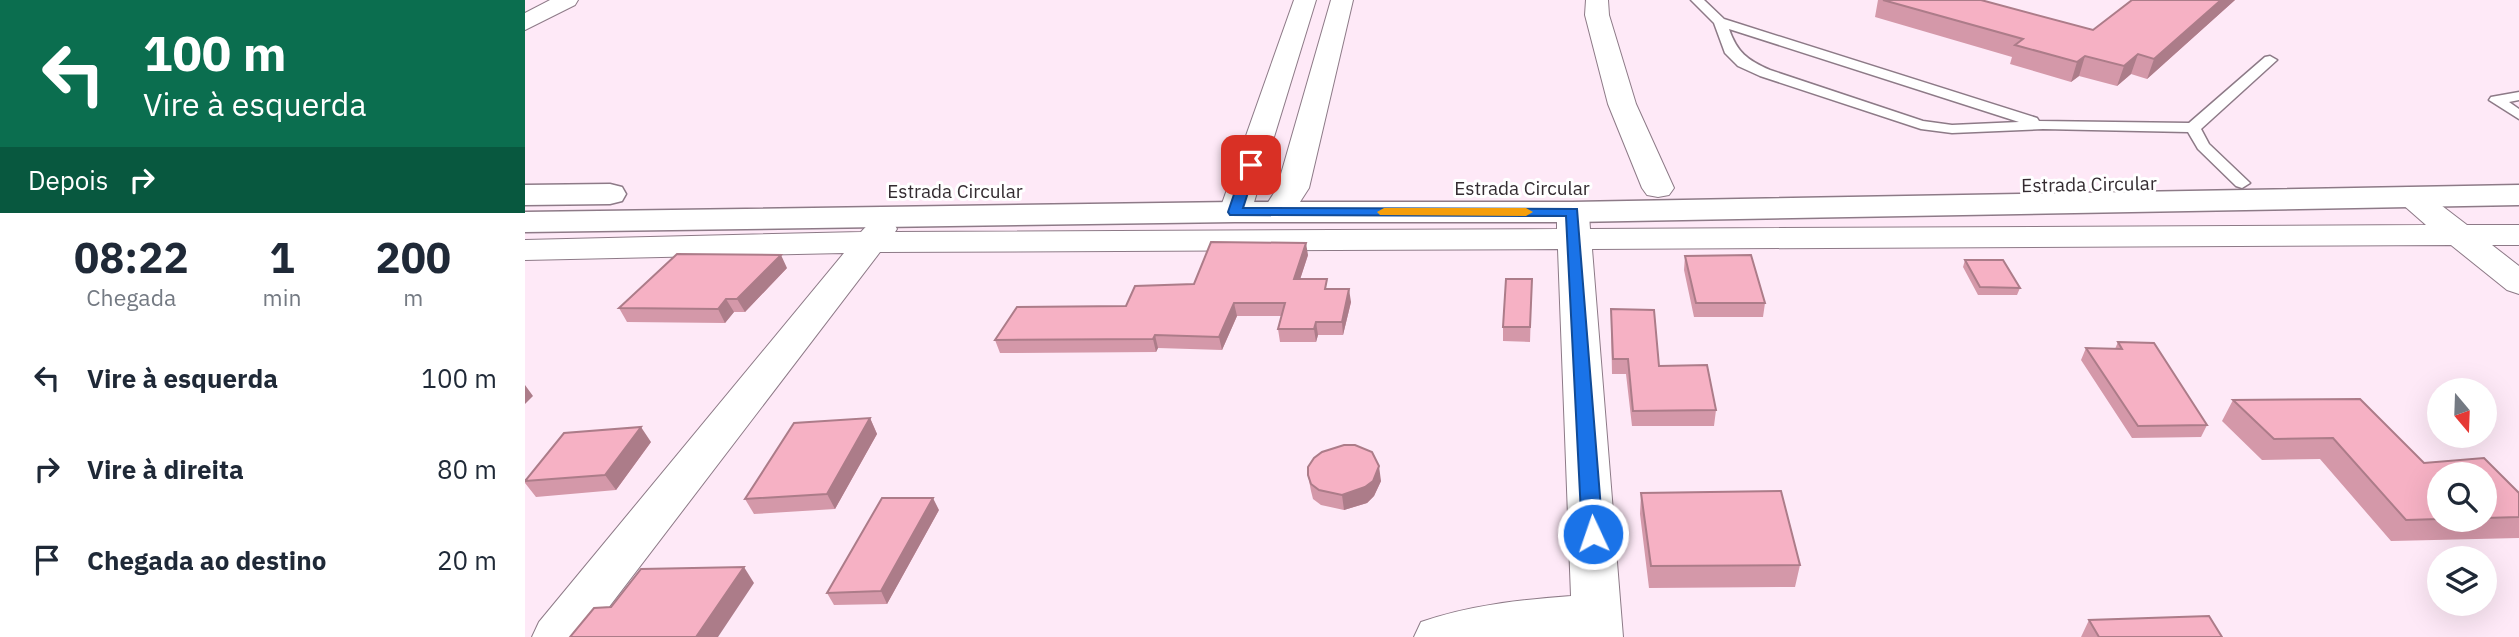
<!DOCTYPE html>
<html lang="pt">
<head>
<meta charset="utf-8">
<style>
	:root { --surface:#fff; --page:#f2f2f3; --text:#1f2937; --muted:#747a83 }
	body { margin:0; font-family:"IBM Plex Sans",sans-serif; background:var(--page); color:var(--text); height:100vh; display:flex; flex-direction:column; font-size:26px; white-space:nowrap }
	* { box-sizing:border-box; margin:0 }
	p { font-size:23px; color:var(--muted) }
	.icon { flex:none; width:38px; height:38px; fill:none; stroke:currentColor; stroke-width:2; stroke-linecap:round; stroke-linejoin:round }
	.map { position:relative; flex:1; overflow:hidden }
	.side { display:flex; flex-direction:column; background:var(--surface); width:525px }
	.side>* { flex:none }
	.top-card { background:#0b6e4f; color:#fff; overflow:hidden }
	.needle { width:46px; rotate:161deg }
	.tools { position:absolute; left:1902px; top:378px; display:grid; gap:14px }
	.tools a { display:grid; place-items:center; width:70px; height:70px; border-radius:50%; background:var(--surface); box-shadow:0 7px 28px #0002; font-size:35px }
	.pin { position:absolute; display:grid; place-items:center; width:60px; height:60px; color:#fff; margin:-30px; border-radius:14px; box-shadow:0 4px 10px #0006 }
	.me { position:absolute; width:77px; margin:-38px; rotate:357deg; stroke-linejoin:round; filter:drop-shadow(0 0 5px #0008) }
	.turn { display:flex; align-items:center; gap:24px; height:147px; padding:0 28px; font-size:32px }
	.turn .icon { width:91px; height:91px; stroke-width:2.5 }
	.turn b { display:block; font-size:49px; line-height:60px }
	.then { display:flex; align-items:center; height:66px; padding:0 28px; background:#0003; gap:14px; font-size:26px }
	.eta { display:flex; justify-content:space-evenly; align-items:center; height:119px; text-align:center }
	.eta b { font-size:42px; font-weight:700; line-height:49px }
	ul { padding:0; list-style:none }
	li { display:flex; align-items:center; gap:21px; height:91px; padding:0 28px }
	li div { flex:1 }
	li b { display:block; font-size:26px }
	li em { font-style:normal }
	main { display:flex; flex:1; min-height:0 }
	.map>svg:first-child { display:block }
</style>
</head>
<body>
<main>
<section class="side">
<div class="top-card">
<div class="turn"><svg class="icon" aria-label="left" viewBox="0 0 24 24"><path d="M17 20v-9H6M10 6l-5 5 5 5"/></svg><div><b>100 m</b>Vire à esquerda</div></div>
<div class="then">Depois<svg class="icon" aria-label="right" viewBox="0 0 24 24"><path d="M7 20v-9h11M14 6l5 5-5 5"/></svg></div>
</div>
<div class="eta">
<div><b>08:22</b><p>Chegada</p></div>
<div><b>1</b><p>min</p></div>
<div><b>200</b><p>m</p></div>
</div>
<ul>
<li><svg class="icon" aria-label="left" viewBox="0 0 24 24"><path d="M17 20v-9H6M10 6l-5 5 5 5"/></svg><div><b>Vire à esquerda</b></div><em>100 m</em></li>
<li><svg class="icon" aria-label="right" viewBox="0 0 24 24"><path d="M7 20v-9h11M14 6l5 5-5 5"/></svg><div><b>Vire à direita</b></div><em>80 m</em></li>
<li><svg class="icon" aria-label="arrive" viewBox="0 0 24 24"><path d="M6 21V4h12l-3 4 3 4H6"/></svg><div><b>Chegada ao destino</b></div><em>20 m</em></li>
</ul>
</section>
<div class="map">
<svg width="1994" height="637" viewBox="0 0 1994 637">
	<rect width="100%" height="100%" fill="#fee9f7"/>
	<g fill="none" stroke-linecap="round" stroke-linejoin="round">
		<g stroke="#8d7a87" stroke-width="3">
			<path id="service" d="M1166,0H1179L1199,19L1512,118L1514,121L1664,123L1740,57L1745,56L1752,60L1676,129L1684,144L1725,183L1717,188L1711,186L1673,149L1663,132L1518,129L1427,133L1396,129L1235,76L1213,66L1200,53L1189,23ZM1204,29L1494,122L1427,125L1398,121L1245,70C1222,60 1212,52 1204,29Z
				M1994,92V100L1984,102L1994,109V119L1964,100L1966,97Z"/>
		</g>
		<g stroke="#8d7a87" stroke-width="2">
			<path id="minor" d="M25,0H53L50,5L0,30V13Z
				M769,0H791L726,212L721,219L710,222L699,219L694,212Z
				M806,0H828L784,188L764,219L753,222L742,219L737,212L752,188Z
				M1061,0H1083L1084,15L1111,104L1149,188L1144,195L1133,197L1122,195L1117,188L1083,104L1060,15Z
				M1884,187L1895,189L1942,225H1994V245H1967L1994,266V294L1982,290L1926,245L1067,249L1098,637H889L896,622C945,605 994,600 1046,596L1033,249L355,252L61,637H7L14,622L319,253L0,260V240L336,232C346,220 353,218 368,222L372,229L370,232L1032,229V215L1037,208L1048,205L1059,208L1064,215L1065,229L1901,225L1868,196L1873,189Z"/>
		</g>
		<g stroke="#8d7a87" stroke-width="3">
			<path id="primary" d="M85,184L97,187L101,194L97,201L85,204L0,205V185Z
				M1994,185V205L1047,222H710L0,232V212L710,202H1047Z"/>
		</g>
		<use href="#service" fill="#fff" fill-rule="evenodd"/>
		<use href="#minor" fill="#fff" fill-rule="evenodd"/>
		<use href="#primary" fill="#fff" fill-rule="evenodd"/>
	</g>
	<path fill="#d498a9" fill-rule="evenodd" d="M1353,0H1456L1568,30L1607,0H1710L1622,79L1606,74L1592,86L1554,76L1546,82L1485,64L1487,57L1350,17Z
		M783,255L775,279L804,289L826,302L818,335H793L791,342H755L753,329L757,316H712L697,350L633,348L631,352L475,353L470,340L601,306L669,284Z
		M1160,256L1240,303L1238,317H1169L1159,270Z
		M1440,260L1495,288L1492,295H1453L1438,267Z
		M262,268L220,312H209L200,323L102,322L94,308Z
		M1007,279L1005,342L978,341V327Z
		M1086,309L1134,366L1191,410L1189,426H1107L1101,374H1087L1086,324Z
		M1593,342L1682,425L1676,437L1607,438L1556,360L1561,348L1590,349Z
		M1835,399L1899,463L1959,458L1994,493V538L1866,541L1795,459L1737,460L1697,421L1708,400ZM1914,474H1960V520H1914Z
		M345,418L352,434L310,509L229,514L220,499Z
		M126,442L91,490L11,497L0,483V479Z
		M783,475L856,481L849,496L842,503L819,510L796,505L788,499L786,491Z
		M1116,493L1275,565L1270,587L1124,588L1115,514Z
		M414,510L362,604L309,605L302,593Z
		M1564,620L1697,637H1556Z"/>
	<path fill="#ac7c89" d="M1696,0H1710L1622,79L1629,59Z
		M1613,54L1606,74L1592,86L1599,66Z
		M1560,56L1554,76L1546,82L1552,62Z
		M781,243L783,255L771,292L769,279Z
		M256,255L262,268L220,312L212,299Z
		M824,289L826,302L818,335L817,322Z
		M201,299L209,312L200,323L193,309Z
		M709,303L712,316L697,350L694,337Z
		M791,322L793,335L791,342L789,329Z
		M630,335L633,348L631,352L628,339Z
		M0,385L8,396L0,404Z
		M345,418L352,434L310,509L302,494Z
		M116,427L126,442L91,490L80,475Z
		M854,466L856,481L849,496L842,503L819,510L817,495Z
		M408,498L414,510L362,604L356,591Z
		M219,567L229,583L193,637H171Z"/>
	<path fill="#f6b1c4" stroke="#ac7c89" stroke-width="2" d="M1358,0H1456L1568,30L1607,0H1696L1629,59L1613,54L1599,66L1560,56L1552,62L1490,45L1498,39Z
		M686,242L781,243L769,279H802L800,289H824L817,322H791L789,329H753L760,303H709L694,337L630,335L628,339L470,340L492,307L601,306L610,286L669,284Z
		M152,254L256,255L212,299H201L193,309L94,308Z
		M1226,255L1240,303H1171L1160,256Z
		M1440,260H1478L1495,288L1455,287Z
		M981,279H1007L1005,327H978Z
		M1086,309L1129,310L1134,366L1182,365L1191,410L1108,411L1103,359H1088Z
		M1593,342L1629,343L1682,425L1613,426L1561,348L1597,349Z
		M1835,399L1899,463L1959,458L1994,493V517L1960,518V474H1914V519L1881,520L1808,438L1749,439L1708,400Z
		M345,418L302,494L220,499L269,423Z
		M116,427L80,475L0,481L39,433Z
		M819,445H830L847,452L854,466L848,481L840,487L817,495L794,490L786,484L783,475V467L789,458L797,452Z
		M1256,491L1275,565L1126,566L1116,493Z
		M357,498H408L356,591L302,593Z
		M219,567L171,637H45L69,608L86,607L116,569Z
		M1684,616L1697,637H1574L1564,620Z"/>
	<path fill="#1a73e8" stroke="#114b97" stroke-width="2" d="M726,161L732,165L718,208L1052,209L1078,534L1075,539L1068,541L1060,539L1057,534L1041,216L705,215L703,212L719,165Z"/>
	<path fill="#f59e0b" d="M859,208H1001L1008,212L1001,216L855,215L852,212Z"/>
	<g text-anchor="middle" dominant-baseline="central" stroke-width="6" stroke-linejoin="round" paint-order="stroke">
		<g font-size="19" fill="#342c31" stroke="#fff">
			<text transform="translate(1564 184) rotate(-1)">Estrada Circular</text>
			<text x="997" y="188">Estrada Circular</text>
			<text x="430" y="191">Estrada Circular</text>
		</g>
	</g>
</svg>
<div class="tools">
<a><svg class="needle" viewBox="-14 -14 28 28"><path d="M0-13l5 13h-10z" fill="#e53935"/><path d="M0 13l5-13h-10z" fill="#747a83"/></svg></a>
<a><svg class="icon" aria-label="search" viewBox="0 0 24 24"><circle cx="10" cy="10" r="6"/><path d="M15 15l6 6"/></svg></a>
<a><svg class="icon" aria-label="layers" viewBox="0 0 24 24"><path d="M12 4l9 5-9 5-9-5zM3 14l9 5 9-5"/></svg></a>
</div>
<div class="pin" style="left:726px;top:165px;background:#d93025"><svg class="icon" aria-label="arrive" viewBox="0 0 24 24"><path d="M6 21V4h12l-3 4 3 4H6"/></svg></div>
<svg class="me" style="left:1068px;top:534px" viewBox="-20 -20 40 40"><circle r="17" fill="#1a73e8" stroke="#fff" stroke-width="3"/><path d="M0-11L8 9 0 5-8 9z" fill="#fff"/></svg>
</div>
</main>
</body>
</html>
